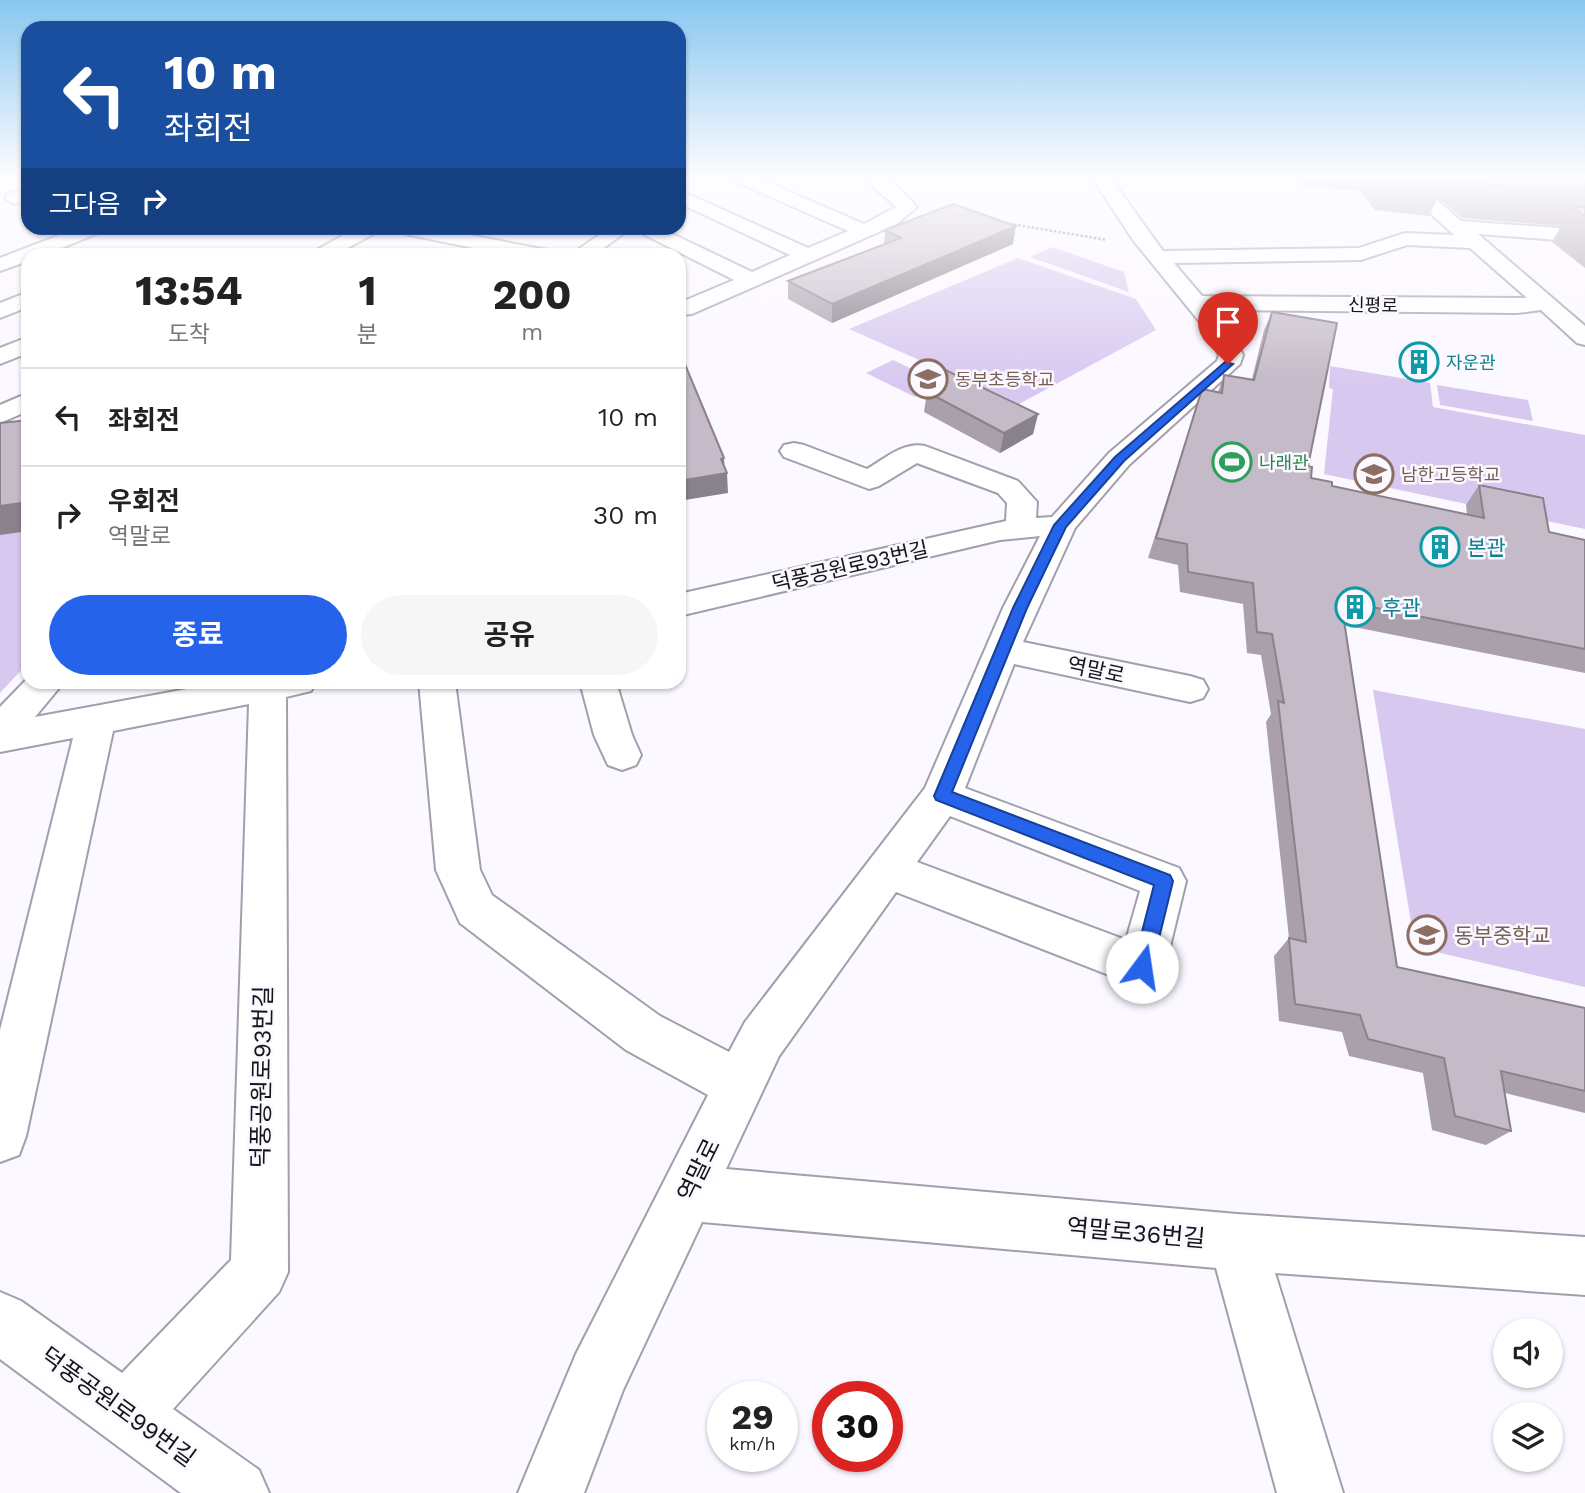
<!DOCTYPE html>
<html lang="ko">
<head>
<meta charset="utf-8">
<style>
	:root { --surface:#fff; --page:#f6f6f6; --text:#222; --muted:#767676; --line:#e0e0e0; --accent:#2563eb }
	body { margin:0; font-family:"Work Sans","Noto Sans KR",sans-serif; background:var(--page); color:var(--text); height:100vh; display:flex; flex-direction:column; font-size:26px; white-space:nowrap }
	* { box-sizing:border-box; margin:0 }
	p { font-size:23px; color:var(--muted) }
	.icon { flex:none; width:38px; height:38px; fill:none; stroke:currentColor; stroke-width:2; stroke-linecap:round; stroke-linejoin:round }
	.map { position:relative; flex:1; overflow:hidden }
	.side { position:absolute; left:21px; top:248px; width:665px; height:441px; display:flex; flex-direction:column; background:var(--surface); border-radius:21px; box-shadow:0 2px 5px #0004 }
	.side>* { flex:none }
	.guide { position:absolute; left:21px; top:21px; width:665px; height:214px; border-radius:21px; box-shadow:0 2px 5px #0004; background:#1a4fa0; color:#fff; overflow:hidden }
	.controls { position:absolute; left:1493px; top:1318px; display:grid; gap:14px }
	.controls a { display:grid; place-items:center; width:70px; height:70px; border-radius:50%; background:var(--surface); box-shadow:0 2px 5px #0004; font-size:35px }
	.speed { position:absolute; left:707px; top:1381px; display:flex; gap:14px; font-size:35px; font-weight:700; text-align:center }
	.speed>* { display:grid; place-content:center; width:91px; height:91px; border-radius:50%; background:var(--surface); box-shadow:0 2px 5px #0004; line-height:1 }
	.speed small { font-size:18px; font-weight:400 }
	.speed .limit { border:10px solid #d22; background:#fff; color:#111 }
	.pin { position:absolute; display:grid; place-items:center; width:60px; height:60px; color:#fff; margin:-72px -30px; border-radius:50% 50% 50% 0; rotate:-45deg; box-shadow:0 0 7px #0007 }
	.pin .icon { rotate:45deg }
	.me { position:absolute; width:77px; margin:-38px; rotate:14deg; stroke-linejoin:round; filter:drop-shadow(0 0 5px #0008) }
	.turn { display:flex; align-items:center; gap:24px; height:147px; padding:0 28px; font-size:32px }
	.turn .icon { width:91px; height:91px; stroke-width:2.5 }
	.turn b { display:block; font-size:49px; line-height:60px }
	.then { display:flex; align-items:center; height:66px; padding:0 28px; background:#0003; gap:14px; font-size:26px }
	.eta { display:flex; justify-content:space-evenly; align-items:center; height:119px; text-align:center }
	.eta b { font-size:42px; font-weight:700; line-height:49px }
	.primary-button { display:flex; gap:14px; margin-top:auto; padding:14px 28px }
	.primary-button a { flex:1; height:80px; border-radius:42px; background:var(--accent); color:#fff; font-size:28px; font-weight:700; line-height:80px; text-align:center }
	.primary-button a+a { background:var(--page); color:var(--text) }
	ul { padding:0; list-style:none }
	li { display:flex; align-items:center; gap:21px; height:98px; padding:0 28px; border-top:2px solid var(--line) }
	li div { flex:1 }
	li b { display:block; font-size:26px }
	li em { font-style:normal }
	.map>svg:first-child { display:block }
</style>
</head>
<body>
<div class="map">
<svg width="1585" height="1493" viewBox="0 0 1585 1493">
	<rect width="100%" height="100%" fill="#fbf8ff"/>
	<path fill="#d7c8f0" d="M1052,247L1124,272L1129,292L1030,257Z
		M1018,258L1136,299L1156,330L1019,404L849,329Z
		M893,360L942,383L915,397L866,373Z
		M1330,366L1430,383L1433,407L1585,435V529L1324,474L1333,389L1329,388Z
		M1437,385L1528,400L1533,421L1440,405Z
		M28,447V663L0,693V450Z
		M1373,690L1585,729V987L1415,947Z"/>
	<g fill="none" stroke-linecap="round" stroke-linejoin="round">
		<g stroke="#a39eac" stroke-width="4">
			<path id="minor" d="M729,176H753L864,224L896,207L875,188L868,176H886L917,207L897,224L692,314L679,315V303L734,280L639,232L637,228H660L752,272L790,255L679,203V190L808,248L848,231L732,180Z
				M1091,176H1109L1163,251L1359,248L1405,233L1454,235L1418,202L1403,176H1421L1431,195L1461,221L1585,230V242L1478,234L1585,326V345L1577,343L1541,310L1517,313L1214,310L1230,329L1243,355L1240,364L1129,465L1075,528L1023,642L1190,676L1203,680L1208,689L1203,698L1190,702L1014,664L965,788L1179,868L1186,881L1165,967L1158,982L1142,988L896,892L779,1056L726,1169L1237,1214L1585,1237V1295L1275,1273L1343,1493H1277L1216,1268L702,1222L623,1390L584,1493H518L576,1354L708,1095L626,1050L460,923L436,870L419,682H455L480,870L492,895L660,1016L729,1052L745,1022L925,788L1003,608L1040,536L1000,540L679,616V594L1006,521L1007,503L998,493L917,463L879,486L869,489L784,457L780,451L784,445L794,443L804,445L867,469C884,459 904,441 925,446L1018,481L1037,502L1036,518L1052,517L1109,453L1217,361L1219,355L1207,331L1133,240ZM1407,245L1470,248L1527,298L1202,296L1174,263L1361,260ZM950,816L1140,891L1126,940L917,862Z
				M28,188V199L14,204L5,198L7,194Z
				M78,228H104L101,232L42,256H28V261L0,271V258Z
				M356,228H380L377,232L333,256H306Z
				M395,228H433L547,250L557,256H513L405,234Z
				M609,228H631L593,256H569Z
				M28,292V307L0,318V303Z
				M28,337V353L0,364V348Z
				M28,393V411L0,423V405Z
				M28,678V682H64L35,717L225,682H316L311,691L286,697L288,1272L279,1292L173,1409L259,1470L269,1493H181L0,1359V1292L21,1301L122,1373L231,1260L249,704L113,731L26,1136L19,1155L0,1162V1030L73,738L0,752V707Z
				M580,682H616L632,735L641,755L636,765L622,770L608,765L594,735Z"/>
		</g>
		<path stroke="#827f85" stroke-width="2.5" stroke-dasharray="2.5 2" stroke-linecap="butt" d="M1005,223L1107,240"/>
		<use href="#minor" fill="#fff" fill-rule="evenodd"/>
	</g>
	<path fill="#a9a0ac" d="M1258,176H1585V268L1552,242L1561,226L1462,218L1438,198L1429,216L1375,210L1360,191L1300,185V179Z
		M885,230L1013,244L832,323L788,299V281L884,244Z
		M1272,312L1311,478L1332,486L1467,515L1466,505L1479,485L1549,532L1585,540V673L1344,625L1397,967L1585,1008V1113L1505,1093L1511,1131L1486,1145L1432,1130L1423,1073L1349,1056L1342,1032L1279,1021L1274,956L1289,938L1266,722L1271,714L1261,655L1247,653L1243,604L1180,592L1178,565L1148,558L1202,389L1218,392L1224,375L1252,379L1264,330Z
		M927,392L1038,414L1033,434L1000,453L924,412Z"/>
	<path fill="#89828c" d="M1016,226L1013,244L832,323V304Z
		M1038,414L1033,434L1000,453L1004,433Z
		M724,458L725,473H727L728,493L679,501V481L721,459Z
		M0,500L28,503V531L0,535Z"/>
	<path fill="#c4bac8" stroke="#89828c" stroke-width="2" d="M1396,176H1440L1446,182Z
		M1470,176H1585V191L1480,184Z
		M953,204L1016,226L832,304L788,281L901,238L885,230Z
		M1572,207H1585V216Z
		M1272,312L1337,323L1308,466L1312,467L1311,478L1332,482V486L1484,518L1479,485L1543,498L1549,532L1585,540V649L1341,601L1397,967L1585,1008V1091L1501,1071L1511,1131L1455,1116L1444,1058L1368,1039L1360,1015L1295,1004L1289,938L1306,942L1278,701L1284,703L1272,634L1257,632L1253,583L1188,572L1187,544L1156,538L1202,389L1222,393L1224,375L1254,380Z
		M679,350L724,458L721,459L727,473L679,481Z
		M939,367L1038,414L1004,433L927,392Z
		M28,420V502L0,506V423Z"/>
	<linearGradient id="sky" x2="0" y2="1"><stop stop-color="#89c7f0"/><stop offset="0.46" stop-color="#fdfcff"/><stop offset="1" stop-color="#fdfcff" stop-opacity="0"/></linearGradient>
	<rect width="1585" height="385" fill="url(#sky)"/>
	<path fill="#2563eb" stroke="#184099" stroke-width="2" d="M1225,362L1233,364L1124,461L1066,527L1027,608L952,792L1170,875L1173,881L1152,967L1149,974L1142,976L1136,974L1133,967L1154,885L936,800L934,796L1013,608L1054,525L1115,457Z"/>
	<defs>
		<g id="building-ring" transform="scale(2.0125)"><circle r="9.5" fill="#fbf8ff" stroke="#0f9aa8" stroke-width="1.5"/><path d="M-4-6H4V6H1V3H-1V6H-4ZM-2.5-4.3h1.7v1.8h-1.7ZM.8-4.3h1.7v1.8H.8ZM-2.5-1h1.7V.8h-1.7ZM.8-1h1.7V.8H.8Z" fill="#0f9aa8"/></g>
		<g id="school-ring" transform="scale(2.0125)"><circle r="9.5" fill="#fbf8ff" stroke="#8d6e63" stroke-width="1.5"/><path d="M0-5L7-2L0 1L-7-2ZM-4 1L0 2.5L4 1V4Q0 6-4 4Z" fill="#8d6e63"/></g>
		<g id="stadium-ring" transform="scale(2.0125)"><circle r="9.5" fill="#fbf8ff" stroke="#2e9e5b" stroke-width="1.5"/><path d="M0-5a6.5 5 0 1 0 0 10a6.5 5 0 1 0 0-10ZM-3.5-1.8h7v3.6h-7Z" fill="#2e9e5b"/></g>
	</defs>
	<g fill-rule="evenodd">
		<use href="#building-ring" x="1419" y="362"/>
		<use href="#school-ring" x="928" y="379"/>
		<use href="#stadium-ring" x="1232" y="462"/>
		<use href="#school-ring" x="1374" y="474"/>
		<use href="#building-ring" x="1440" y="547"/>
		<use href="#building-ring" x="1355" y="607"/>
		<use href="#school-ring" x="1427" y="935"/>
	</g>
	<g text-anchor="middle" dominant-baseline="central" stroke-width="5" stroke-linejoin="round" paint-order="stroke">
		<g font-size="18" fill="#161419" stroke="#fbf8ff">
			<text transform="translate(1373 305) rotate(1)">신평로</text>
		</g>
		<g font-size="18" fill="#0d838f" stroke="#fbf8ff" text-anchor="start">
			<text x="1446" y="362">자운관</text>
		</g>
		<g font-size="18" fill="#785e54" stroke="#fbf8ff" text-anchor="start">
			<text x="955" y="379">동부초등학교</text>
			<text x="1401" y="474">남한고등학교</text>
		</g>
		<g font-size="18" fill="#27864d" stroke="#fbf8ff" text-anchor="start">
			<text x="1259" y="462">나래관</text>
		</g>
		<g font-size="21" fill="#0d838f" stroke="#fbf8ff" text-anchor="start">
			<text x="1467" y="547">본관</text>
			<text x="1382" y="607">후관</text>
		</g>
		<g font-size="21" fill="#161419" stroke="#fbf8ff">
			<text transform="translate(850 566) rotate(-13)">덕풍공원로93번길</text>
			<text transform="translate(1096 670) rotate(12)">역말로</text>
		</g>
		<g font-size="21" fill="#785e54" stroke="#fbf8ff" text-anchor="start">
			<text x="1454" y="935">동부중학교</text>
		</g>
		<g font-size="24" fill="#161419" stroke="#fbf8ff">
			<text transform="translate(262 1077) rotate(-89)">덕풍공원로93번길</text>
			<text transform="translate(699 1170) rotate(-64)">역말로</text>
			<text transform="translate(1136 1233) rotate(5)">역말로36번길</text>
			<text transform="translate(118 1407) rotate(36)">덕풍공원로99번길</text>
		</g>
	</g>
</svg>
<div class="controls">
<a><svg class="icon" aria-label="sound" viewBox="0 0 24 24"><path d="M4 9h4l5-4v14l-5-4H4zM17 9q2 3 0 6"/></svg></a>
<a><svg class="icon" aria-label="layers" viewBox="0 0 24 24"><path d="M12 4l9 5-9 5-9-5zM3 14l9 5 9-5"/></svg></a>
</div>
<div class="speed"><div>29<small>km/h</small></div><div class="limit">30</div></div>
<div class="pin" style="left:1228px;top:364px;background:#d93025"><svg class="icon" aria-label="arrive" viewBox="0 0 24 24"><path d="M6 21V4h12l-3 4 3 4H6"/></svg></div>
<svg class="me" style="left:1142px;top:967px" viewBox="-20 -20 40 40"><circle r="19" fill="#fff"/><path d="M0-13L10 11 0 6-10 11z" fill="#2563eb"/></svg>
<div class="guide">
<div class="turn"><svg class="icon" aria-label="left" viewBox="0 0 24 24"><path d="M17 20v-9H6M10 6l-5 5 5 5"/></svg><div><b>10 m</b>좌회전</div></div>
<div class="then">그다음<svg class="icon" aria-label="right" viewBox="0 0 24 24"><path d="M7 20v-9h11M14 6l5 5-5 5"/></svg></div>
</div>
<section class="side">
<div class="eta">
<div><b>13:54</b><p>도착</p></div>
<div><b>1</b><p>분</p></div>
<div><b>200</b><p>m</p></div>
</div>
<ul>
<li><svg class="icon" aria-label="left" viewBox="0 0 24 24"><path d="M17 20v-9H6M10 6l-5 5 5 5"/></svg><div><b>좌회전</b></div><em>10 m</em></li>
<li><svg class="icon" aria-label="right" viewBox="0 0 24 24"><path d="M7 20v-9h11M14 6l5 5-5 5"/></svg><div><b>우회전</b><p>역말로</p></div><em>30 m</em></li>
</ul>
<div class="primary-button"><a>종료</a><a>공유</a></div>
</section>
</div>
</body>
</html>
